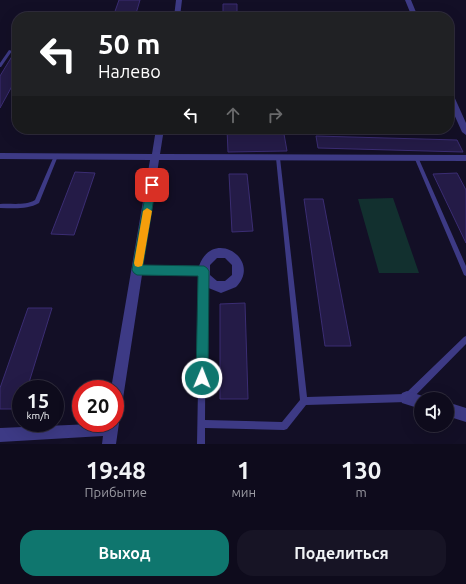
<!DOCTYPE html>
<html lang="ru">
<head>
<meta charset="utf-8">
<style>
	:root { --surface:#0e0b1c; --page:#171425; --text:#f1f3f6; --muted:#9b9ba3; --line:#2e2b3b; --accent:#0f766e }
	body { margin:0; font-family:Ubuntu,sans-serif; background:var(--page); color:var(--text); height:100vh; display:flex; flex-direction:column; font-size:15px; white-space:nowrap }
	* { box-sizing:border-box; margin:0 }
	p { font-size:13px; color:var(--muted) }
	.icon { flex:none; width:22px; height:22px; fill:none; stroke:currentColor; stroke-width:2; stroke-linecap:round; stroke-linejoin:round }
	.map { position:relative; height:444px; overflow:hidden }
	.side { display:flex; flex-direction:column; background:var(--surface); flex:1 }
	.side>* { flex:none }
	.top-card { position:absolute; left:12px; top:12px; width:442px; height:122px; border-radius:16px; box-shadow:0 4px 16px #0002,0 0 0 1px var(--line); background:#202124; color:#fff; overflow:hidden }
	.controls { position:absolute; left:414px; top:392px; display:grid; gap:8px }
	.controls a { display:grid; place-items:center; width:40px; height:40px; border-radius:50%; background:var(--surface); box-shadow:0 4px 16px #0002,0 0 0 1px var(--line); font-size:20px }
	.speed { position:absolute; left:12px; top:380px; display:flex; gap:8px; font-size:20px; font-weight:700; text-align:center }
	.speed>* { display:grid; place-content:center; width:52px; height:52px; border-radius:50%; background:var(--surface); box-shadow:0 4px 16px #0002,0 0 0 1px var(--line); line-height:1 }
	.speed small { font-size:10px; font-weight:400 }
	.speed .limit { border:6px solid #d22; background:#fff; color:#111 }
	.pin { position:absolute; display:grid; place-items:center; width:34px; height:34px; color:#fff; margin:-17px; border-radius:8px; box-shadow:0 2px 6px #0006 }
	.me { position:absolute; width:44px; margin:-22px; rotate:1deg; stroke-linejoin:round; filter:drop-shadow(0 0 3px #0008) }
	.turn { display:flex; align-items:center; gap:14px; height:84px; padding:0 20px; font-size:18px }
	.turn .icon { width:52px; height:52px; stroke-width:2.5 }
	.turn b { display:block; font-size:28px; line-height:34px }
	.lanes { display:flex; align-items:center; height:38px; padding:0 20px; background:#0003; justify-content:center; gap:20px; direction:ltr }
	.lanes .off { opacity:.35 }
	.eta { display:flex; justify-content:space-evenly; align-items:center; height:68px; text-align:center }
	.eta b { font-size:24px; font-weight:700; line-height:28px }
	.cta { display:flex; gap:8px; margin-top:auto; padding:8px 20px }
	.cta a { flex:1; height:46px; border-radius:16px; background:var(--accent); color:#fff; font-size:16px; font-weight:700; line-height:46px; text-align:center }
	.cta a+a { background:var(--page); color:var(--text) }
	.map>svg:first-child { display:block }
</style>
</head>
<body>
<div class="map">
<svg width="466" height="444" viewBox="0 0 466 444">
	<rect width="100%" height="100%" fill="#130f26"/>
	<path fill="#12302f" d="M393,198L419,273H379L358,199Z"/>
	<path fill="#241b47" stroke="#3b2d73" d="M119,0H140L135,17H113Z
		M223,4H237V17H223Z
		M17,48V77L0,108V76Z
		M227,129H249L250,134H284L287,151L228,152Z
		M316,136L457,140L463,152L318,148Z
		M75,172L95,173L74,235L51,234Z
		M457,173L466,190V243L433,174Z
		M229,174H247L253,231L232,232Z
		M304,199H323L351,346H325Z
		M245,303L248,399H220V304Z
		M28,308H52L27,389H21V409H0V388Z"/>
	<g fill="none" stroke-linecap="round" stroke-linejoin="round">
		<path fill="#3d3a85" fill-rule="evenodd" d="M9,50L12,51L1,67H0V63Z
			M56,154L58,156L39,203C27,210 13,208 0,208V204C11,203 25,206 35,200L54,156Z
			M416,155L418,157L466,266V276L464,275L414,157Z
			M278,156L280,158L307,397L405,394L464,337L466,336V344L410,401L407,402L306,405L287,429L284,430L205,428V444H197L200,276L201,274L203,273L205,274L206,276L205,420L282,422L300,400L276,158Z"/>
		<path fill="#3d3a85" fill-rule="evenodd" d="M176,0H182L180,17H174Z
			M405,0H411L418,17H412Z
			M449,92L453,94L466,123V135L462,132L449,103Z
			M156,129H164L160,154L466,155V161L159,160L143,265L199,266C213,227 263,260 236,287L221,293L206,287L199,276L142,275L122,405L120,410L115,412V389H111L150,160L0,159V153L152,154ZM217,258H225L232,265V275L225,281H217L210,275V265Z
			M407,391L426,397L427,399H421V409L402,403L400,398L402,393Z
			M447,402L466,408V422L447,416Z
			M115,417L119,423L116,444H102L103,436L0,442V428L115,423Z"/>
	</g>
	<path fill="#0f766e" stroke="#0a4d48" d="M152,181L156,185L143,265L204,266L207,268L209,271L208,378L206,382L202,384L197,382L196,378L198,276L137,275L134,273L132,270L147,185Z"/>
	<path fill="#f59e0b" d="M147,208L152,211L143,263L142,266L138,267L135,266L134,263L143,211Z"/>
</svg>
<div class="controls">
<a><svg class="icon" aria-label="sound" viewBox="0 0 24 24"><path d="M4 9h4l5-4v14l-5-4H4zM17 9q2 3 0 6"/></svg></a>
</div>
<div class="speed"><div>15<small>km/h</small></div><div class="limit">20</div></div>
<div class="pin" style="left:152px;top:185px;background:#d93025"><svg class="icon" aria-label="arrive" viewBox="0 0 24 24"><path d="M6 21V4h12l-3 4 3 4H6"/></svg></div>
<svg class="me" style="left:202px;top:378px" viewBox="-20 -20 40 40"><circle r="17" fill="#0f766e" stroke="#fff" stroke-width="3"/><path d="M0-11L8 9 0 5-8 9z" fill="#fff"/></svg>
<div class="top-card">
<div class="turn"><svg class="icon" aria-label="left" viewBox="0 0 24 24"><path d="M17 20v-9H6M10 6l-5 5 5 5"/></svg><div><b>50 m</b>Налево</div></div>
<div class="lanes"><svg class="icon" aria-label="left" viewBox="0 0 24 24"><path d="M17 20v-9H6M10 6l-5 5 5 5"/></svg><svg class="icon off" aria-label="ahead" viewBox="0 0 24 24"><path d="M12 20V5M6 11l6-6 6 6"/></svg><svg class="icon off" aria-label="right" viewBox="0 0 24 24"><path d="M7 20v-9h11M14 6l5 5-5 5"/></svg></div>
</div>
</div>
<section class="side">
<div class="eta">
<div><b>19:48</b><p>Прибытие</p></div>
<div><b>1</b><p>мин</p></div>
<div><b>130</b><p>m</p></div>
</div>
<div class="cta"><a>Выход</a><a>Поделиться</a></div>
</section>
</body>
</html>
